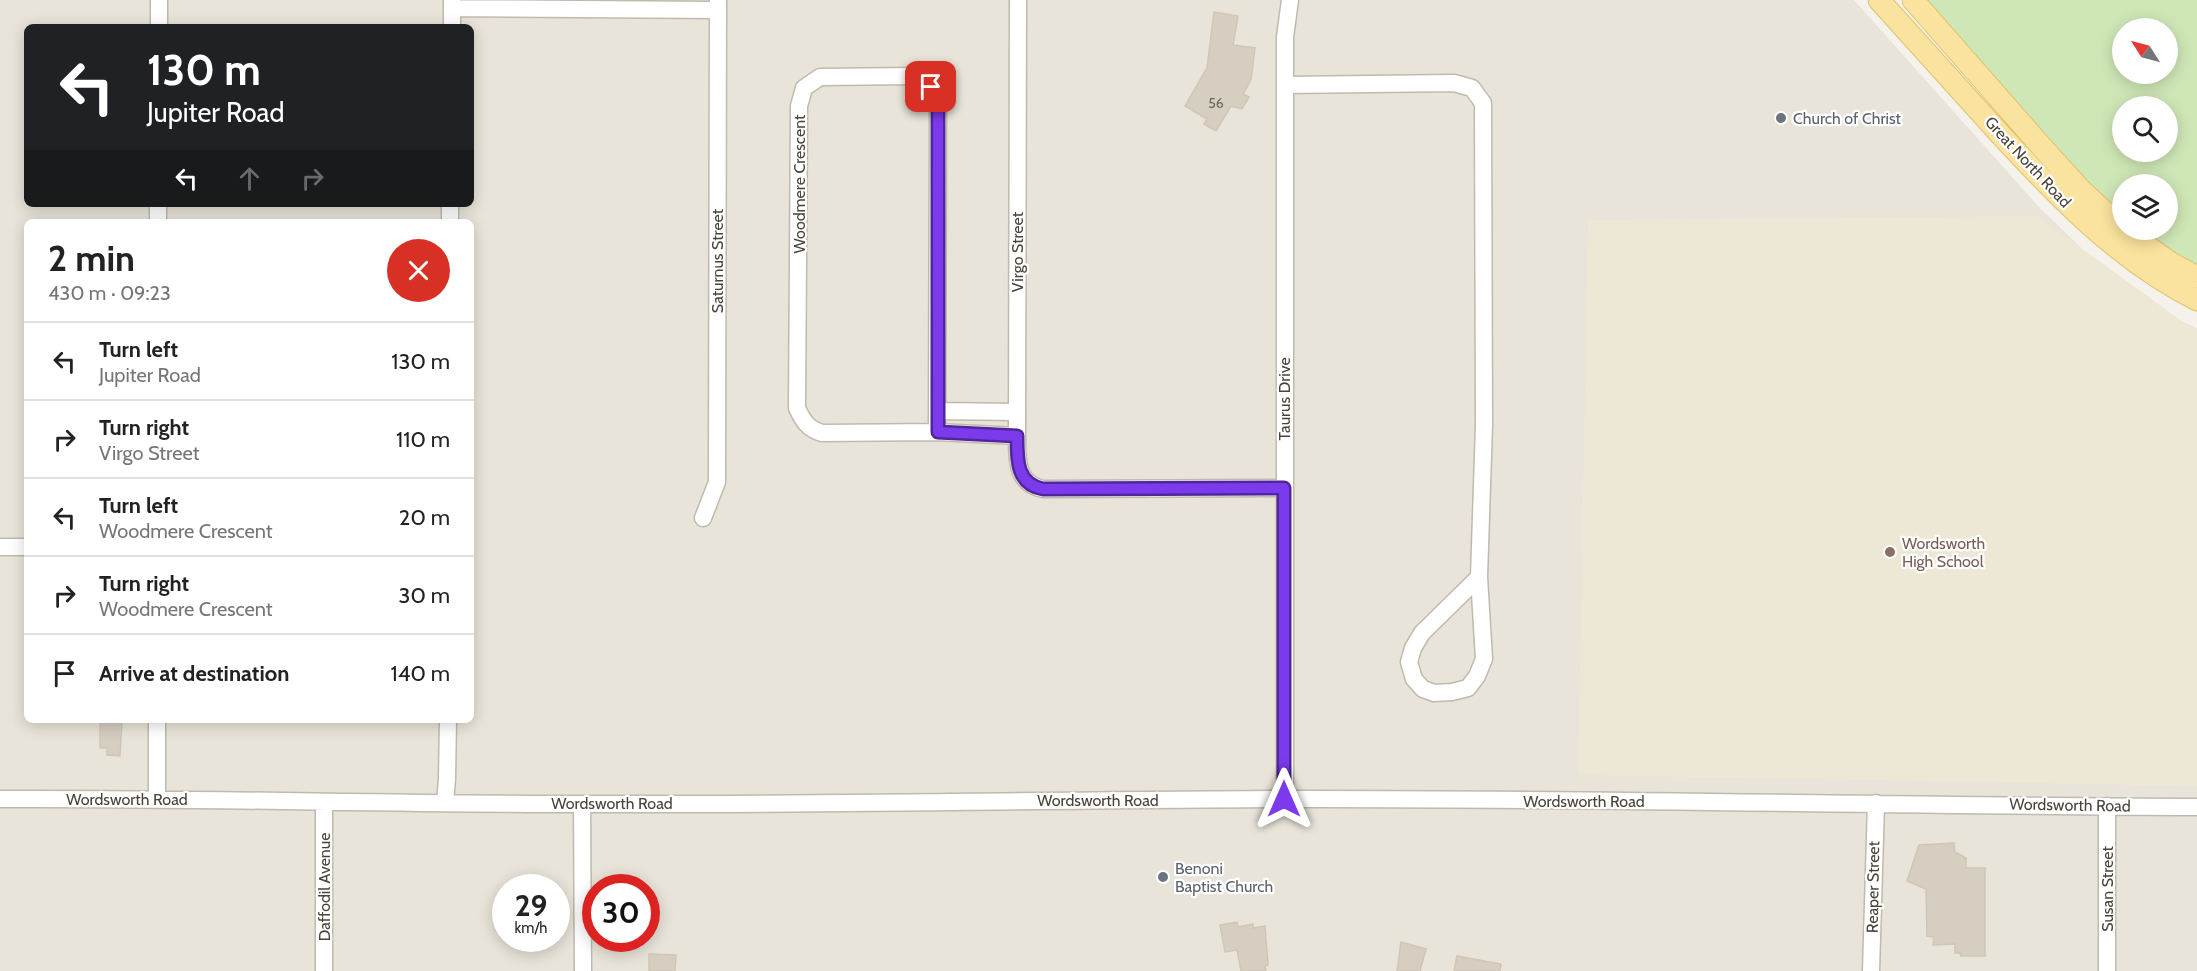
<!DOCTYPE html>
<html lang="en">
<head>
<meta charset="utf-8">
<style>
	:root { --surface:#fff; --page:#f6f6f6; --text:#222; --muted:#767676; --line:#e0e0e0 }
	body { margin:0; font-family:Cabin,sans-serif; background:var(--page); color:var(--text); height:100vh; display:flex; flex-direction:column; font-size:22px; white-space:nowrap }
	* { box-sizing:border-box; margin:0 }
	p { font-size:20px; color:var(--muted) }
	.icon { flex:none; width:33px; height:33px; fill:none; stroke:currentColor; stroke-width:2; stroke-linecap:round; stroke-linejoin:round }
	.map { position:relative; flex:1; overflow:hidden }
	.side { position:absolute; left:24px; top:219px; width:450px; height:504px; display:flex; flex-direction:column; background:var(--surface); border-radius:9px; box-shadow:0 3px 15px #0003 }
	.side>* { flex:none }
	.guide { position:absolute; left:24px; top:24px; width:450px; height:183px; border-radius:9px; box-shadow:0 3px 15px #0003; background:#202124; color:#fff; overflow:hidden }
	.needle { width:39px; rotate:306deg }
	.controls { position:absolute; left:2112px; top:18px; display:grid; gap:12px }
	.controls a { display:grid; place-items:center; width:66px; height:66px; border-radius:50%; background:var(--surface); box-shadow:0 3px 15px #0003; font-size:30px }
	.speed { position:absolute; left:492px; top:874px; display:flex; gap:12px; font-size:30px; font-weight:700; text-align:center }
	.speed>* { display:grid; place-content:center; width:78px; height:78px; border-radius:50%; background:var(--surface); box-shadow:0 3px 15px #0003; line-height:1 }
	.speed small { font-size:15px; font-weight:400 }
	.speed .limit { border:9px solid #d22; background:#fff; color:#111 }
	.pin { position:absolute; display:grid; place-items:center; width:51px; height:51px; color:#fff; margin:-26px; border-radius:12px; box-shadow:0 3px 9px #0006 }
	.me { position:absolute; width:66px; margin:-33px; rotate:0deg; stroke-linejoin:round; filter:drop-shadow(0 0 4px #0008) }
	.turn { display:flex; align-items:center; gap:21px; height:126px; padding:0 24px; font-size:27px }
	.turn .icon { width:78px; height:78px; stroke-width:2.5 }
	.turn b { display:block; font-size:42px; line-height:51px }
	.lanes { display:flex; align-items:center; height:57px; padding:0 24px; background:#0003; justify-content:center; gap:30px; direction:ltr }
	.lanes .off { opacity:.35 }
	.round { display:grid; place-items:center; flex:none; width:63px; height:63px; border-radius:32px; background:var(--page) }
	.head { display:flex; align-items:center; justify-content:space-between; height:102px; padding:0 24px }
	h1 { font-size:36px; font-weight:700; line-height:45px }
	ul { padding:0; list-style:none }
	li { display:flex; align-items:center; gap:18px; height:78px; padding:0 24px; border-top:2px solid var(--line) }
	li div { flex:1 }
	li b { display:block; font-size:22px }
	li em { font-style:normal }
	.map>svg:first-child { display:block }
</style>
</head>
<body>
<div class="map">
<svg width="2197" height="971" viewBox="0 0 2197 971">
	<rect width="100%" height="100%" fill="#f5f2eb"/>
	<path fill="#e8e4d9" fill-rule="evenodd" d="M0,0H1854L2039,207L2135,300L2197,332V971H0ZM27,27H471V204H27ZM27,222H471V720H27ZM506,888H556V939H506ZM596,888H646V939H596Z"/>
	<path fill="#ede7d5" d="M2037,216L2183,322L2197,328V786L1578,775L1588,220Z"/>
	<path fill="#cfe7b6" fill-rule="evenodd" d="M1924,0H2197V269L2137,230H2168V184H2122V218L2085,182ZM2122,28H2168V74H2122ZM2122,106H2168V152H2122Z"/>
	<path fill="#d6cec0" stroke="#d1c6b4" stroke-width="1.5" d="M1214,12L1238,16L1233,45L1255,48L1251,80L1243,94L1249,97L1242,109L1231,106L1216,131L1204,124L1207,119L1185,106L1207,68Z
		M100,720H122L120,756L107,755V748H100Z
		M1954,843L1955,852L1966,858V868H1985V956H1961L1960,953H1955V944L1933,945L1934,937L1927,936L1926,889L1907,881L1919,845Z
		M1237,922L1238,927L1253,924V928L1265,926L1268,965L1265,966L1266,971H1241L1237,950L1225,952L1220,925Z
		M1401,942L1426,949L1420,971H1397Z
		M649,954L676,955L675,971H649Z
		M1457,956L1501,964L1500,971H1454Z"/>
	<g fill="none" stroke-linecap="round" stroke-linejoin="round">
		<g stroke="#c0baad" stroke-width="19">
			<path id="minor" d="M1018,0L1017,436C1017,459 1016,484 1043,489L1284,488
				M452,8L718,10
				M159,27V0
				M452,27V0
				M1285,85L1454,83L1472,88L1483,103L1484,425L1479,577L1484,659L1477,676L1468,688L1452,692L1434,693L1423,689L1414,679L1409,662L1413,648L1422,633L1479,577
				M158,222V204
				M450,222V204
				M938,411L1017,412
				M937,432L938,105C934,90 929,81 914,76L820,77L804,88L799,106L797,408C803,421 808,429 822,433L937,432L1017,436
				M703,518L717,482L718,0
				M0,547H27
				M157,798V720
				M0,799C195,798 390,804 585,804C817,805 1049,800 1281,799C1586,798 1892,806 2197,807
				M1285,799V37L1290,0
				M445,802L447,779L448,720
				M324,803V971
				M582,804L583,971
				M1871,971L1876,803
				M2107,971V806"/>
		</g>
		<g stroke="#e0c16e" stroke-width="23">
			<path id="major" d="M1879,0C1919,44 1959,89 1999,133C2058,197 2118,260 2197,300
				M1913,0L2041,146L2082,191L2122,228
				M2124,230L2171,263L2197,277"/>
		</g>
		<use href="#minor" stroke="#fff" stroke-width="16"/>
		<use href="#major" stroke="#fae39e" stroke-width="21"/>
	</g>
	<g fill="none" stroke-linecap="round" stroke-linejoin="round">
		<g stroke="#51269a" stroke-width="15">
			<path id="route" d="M931,87L938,105V432L1017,436C1017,459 1016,484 1043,489L1284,488V799"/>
		</g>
		<use href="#route" stroke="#7c3aed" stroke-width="10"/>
	</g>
	<g fill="#6b7280" stroke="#fff" stroke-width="2">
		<circle cx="1781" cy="118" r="6"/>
		<circle cx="1163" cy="877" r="6"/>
	</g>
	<circle fill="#8d6e63" stroke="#fff" stroke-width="2" cx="1890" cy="552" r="6"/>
	<g text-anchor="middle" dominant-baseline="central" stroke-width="4.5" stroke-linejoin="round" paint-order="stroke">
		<g font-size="14" fill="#6c665b">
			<text x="1216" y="103">56</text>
		</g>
		<g font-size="16" fill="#5b616d" stroke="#fff" text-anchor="start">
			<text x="1793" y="118">Church of Christ</text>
			<text x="1175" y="868">Benoni<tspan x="1175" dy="18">Baptist Church</tspan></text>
		</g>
		<g font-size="16" fill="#494339" stroke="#fff">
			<text transform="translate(2028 162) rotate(47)">Great North Road</text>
			<text transform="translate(799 184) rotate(-90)">Woodmere Crescent</text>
			<text transform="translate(1017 252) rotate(-90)">Virgo Street</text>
			<text transform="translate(717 261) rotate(-90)">Saturnus Street</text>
			<text transform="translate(1284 399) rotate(-90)">Taurus Drive</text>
			<text x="127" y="799">Wordsworth Road</text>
			<text x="1098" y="800">Wordsworth Road</text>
			<text x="1584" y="801">Wordsworth Road</text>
			<text x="612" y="803">Wordsworth Road</text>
			<text transform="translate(2070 805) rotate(1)">Wordsworth Road</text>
			<text transform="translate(324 887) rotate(-90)">Daffodil Avenue</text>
			<text transform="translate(1873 887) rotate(-89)">Reaper Street</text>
			<text transform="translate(2107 889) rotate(-90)">Susan Street</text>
		</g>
		<g font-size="16" fill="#785e54" stroke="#fff" text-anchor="start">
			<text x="1902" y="543">Wordsworth<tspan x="1902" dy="18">High School</tspan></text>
		</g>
	</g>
</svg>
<div class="controls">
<a><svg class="needle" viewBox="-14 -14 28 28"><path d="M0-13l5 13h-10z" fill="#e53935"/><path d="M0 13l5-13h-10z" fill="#767676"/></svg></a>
<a><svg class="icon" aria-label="search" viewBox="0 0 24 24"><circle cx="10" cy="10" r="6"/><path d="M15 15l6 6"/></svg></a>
<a><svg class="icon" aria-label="layers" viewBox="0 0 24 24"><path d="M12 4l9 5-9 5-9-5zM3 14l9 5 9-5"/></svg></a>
</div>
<div class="speed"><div>29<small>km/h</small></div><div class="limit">30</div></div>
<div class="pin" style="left:931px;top:87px;background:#d93025"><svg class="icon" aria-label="arrive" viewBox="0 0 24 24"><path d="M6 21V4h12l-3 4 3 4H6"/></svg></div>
<svg class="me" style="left:1284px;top:799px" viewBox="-20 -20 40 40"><path d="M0-17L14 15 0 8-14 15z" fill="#7c3aed" stroke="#fff" stroke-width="4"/></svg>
<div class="guide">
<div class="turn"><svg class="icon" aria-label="left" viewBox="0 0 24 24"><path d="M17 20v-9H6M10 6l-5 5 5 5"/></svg><div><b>130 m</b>Jupiter Road</div></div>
<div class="lanes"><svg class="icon" aria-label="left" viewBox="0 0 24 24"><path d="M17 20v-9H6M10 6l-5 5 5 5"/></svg><svg class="icon off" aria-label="ahead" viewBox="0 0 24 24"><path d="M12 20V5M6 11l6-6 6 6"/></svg><svg class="icon off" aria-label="right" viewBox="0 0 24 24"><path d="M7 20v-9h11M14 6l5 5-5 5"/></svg></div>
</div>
<section class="side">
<div class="head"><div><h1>2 min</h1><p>430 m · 09:23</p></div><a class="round" style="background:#d93025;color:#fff"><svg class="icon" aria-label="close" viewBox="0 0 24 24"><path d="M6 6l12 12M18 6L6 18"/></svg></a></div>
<ul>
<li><svg class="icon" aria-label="left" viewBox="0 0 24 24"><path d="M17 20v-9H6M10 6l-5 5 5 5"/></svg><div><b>Turn left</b><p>Jupiter Road</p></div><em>130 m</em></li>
<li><svg class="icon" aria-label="right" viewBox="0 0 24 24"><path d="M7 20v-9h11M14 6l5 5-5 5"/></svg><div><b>Turn right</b><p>Virgo Street</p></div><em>110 m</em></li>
<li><svg class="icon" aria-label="left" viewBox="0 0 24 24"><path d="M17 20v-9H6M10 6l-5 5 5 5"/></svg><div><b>Turn left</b><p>Woodmere Crescent</p></div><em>20 m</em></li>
<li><svg class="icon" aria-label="right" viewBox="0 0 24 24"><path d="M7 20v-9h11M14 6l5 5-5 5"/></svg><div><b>Turn right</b><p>Woodmere Crescent</p></div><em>30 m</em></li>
<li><svg class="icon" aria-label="arrive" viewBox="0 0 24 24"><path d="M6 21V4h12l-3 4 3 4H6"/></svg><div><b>Arrive at destination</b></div><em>140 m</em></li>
</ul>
</section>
</div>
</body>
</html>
